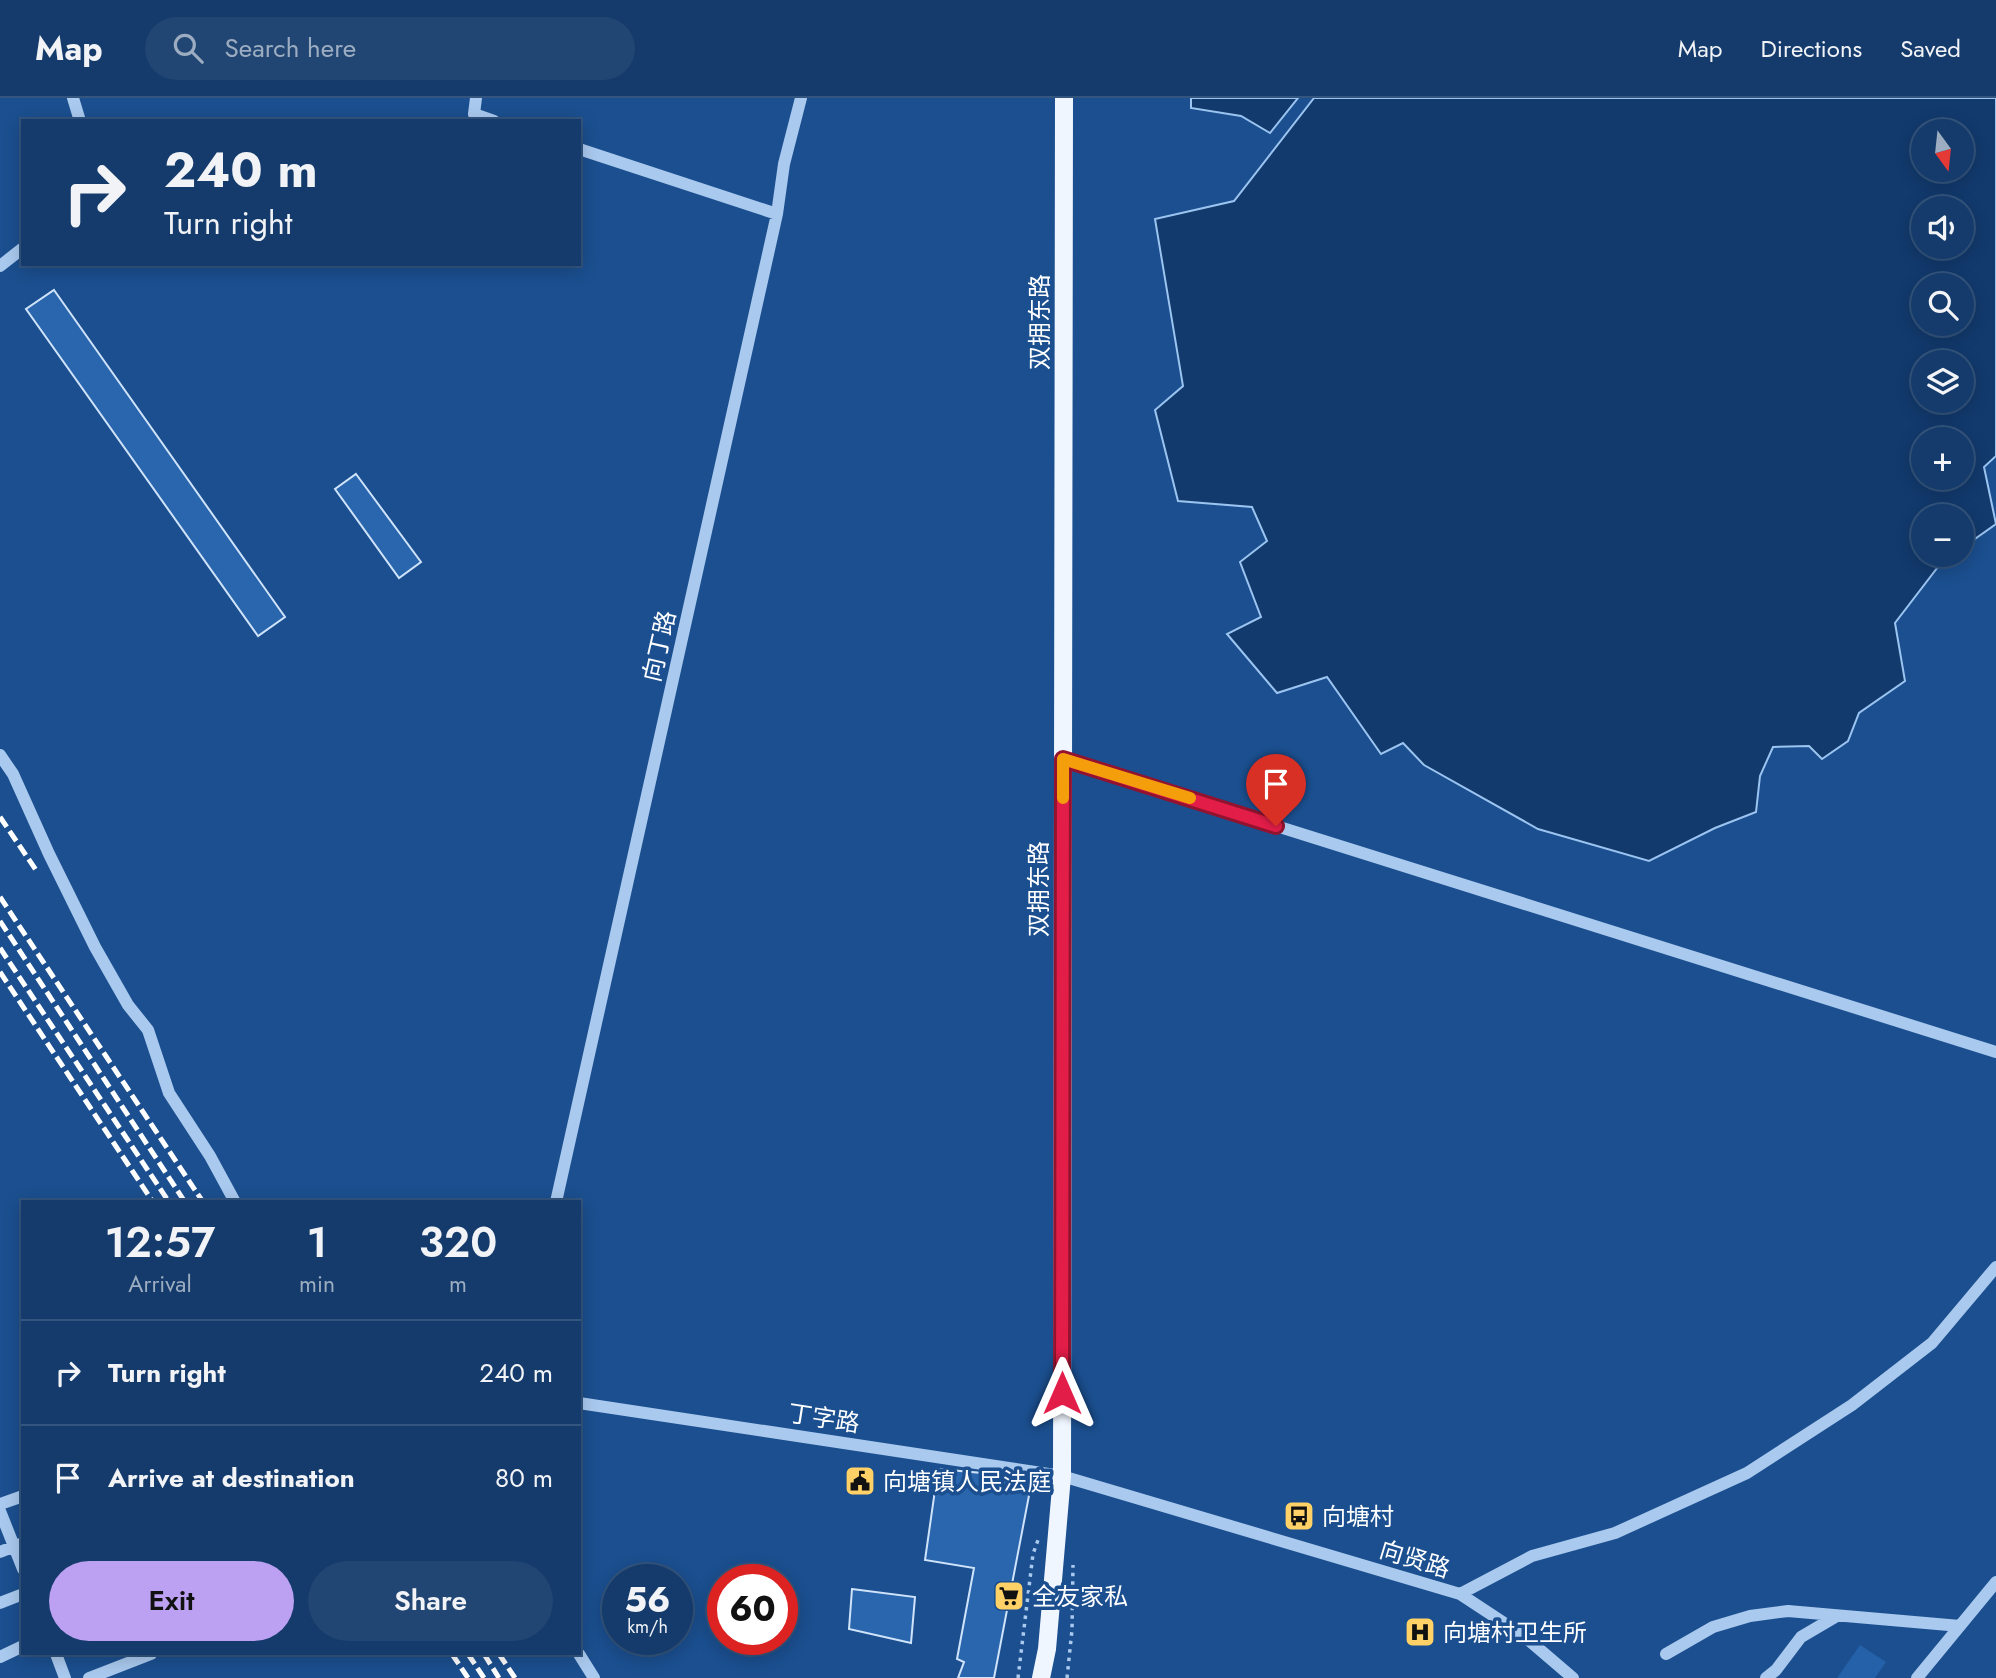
<!DOCTYPE html>
<html lang="en">
<head>
<meta charset="utf-8">
<style>
	:root { --surface:#143b6b; --page:#214673; --text:#f1f3f6; --muted:#9dadc1; --line:#33557e; --accent:#bca0f2 }
	body { margin:0; font-family:Jost,"Noto Sans SC",sans-serif; background:var(--page); color:var(--text); height:100vh; display:flex; flex-direction:column; font-size:26px; white-space:nowrap }
	* { box-sizing:border-box; margin:0 }
	p { font-size:23px; color:var(--muted) }
	.icon { flex:none; width:38px; height:38px; fill:none; stroke:currentColor; stroke-width:2; stroke-linecap:round; stroke-linejoin:round }
	.map { position:relative; flex:1; overflow:hidden }
	.drawer { position:absolute; left:21px; top:1102px; width:560px; height:455px; display:flex; flex-direction:column; background:var(--surface); border-radius:0px; box-shadow:0 4px 18px #0003,0 0 0 2px var(--line) }
	.drawer>* { flex:none }
	.top-card { position:absolute; left:21px; top:21px; width:560px; height:147px; border-radius:0px; box-shadow:0 4px 18px #0003,0 0 0 2px var(--line); background:#143b6b; color:var(--text); overflow:hidden }
	.needle { width:46px; rotate:165deg }
	.controls { position:absolute; left:1911px; top:21px; display:grid; gap:14px }
	.controls a { display:grid; place-items:center; width:63px; height:63px; border-radius:50%; background:var(--surface); box-shadow:0 4px 18px #0003,0 0 0 2px var(--line); font-size:35px }
	.speed { position:absolute; left:602px; top:1466px; display:flex; gap:14px; font-size:35px; font-weight:700; text-align:center }
	.speed>* { display:grid; place-content:center; width:91px; height:91px; border-radius:50%; background:var(--surface); box-shadow:0 4px 18px #0003,0 0 0 2px var(--line); line-height:1 }
	.speed small { font-size:18px; font-weight:400 }
	.speed .limit { border:10px solid #d22; background:#fff; color:#111 }
	.pin { position:absolute; display:grid; place-items:center; width:60px; height:60px; color:#fff; margin:-72px -30px; border-radius:50% 50% 50% 0; rotate:-45deg; box-shadow:0 0 7px #0007 }
	.pin .icon { rotate:45deg }
	.me { position:absolute; width:77px; margin:-38px; rotate:0deg; stroke-linejoin:round; filter:drop-shadow(0 0 5px #0008) }
	.turn { display:flex; align-items:center; gap:24px; height:147px; padding:0 28px; font-size:32px }
	.turn .icon { width:91px; height:91px; stroke-width:2.5 }
	.turn b { display:block; font-size:49px; line-height:60px }
	.eta { display:flex; justify-content:space-evenly; align-items:center; height:119px; text-align:center }
	.eta b { font-size:42px; font-weight:600; line-height:49px }
	.action { display:flex; gap:14px; margin-top:auto; padding:14px 28px }
	.action a { flex:1; height:80px; border-radius:42px; background:var(--accent); color:#111; font-size:28px; font-weight:600; line-height:80px; text-align:center }
	.action a+a { background:var(--page); color:var(--text) }
	ul { padding:0; list-style:none }
	li { display:flex; align-items:center; gap:21px; height:105px; padding:0 28px; border-top:2px solid var(--line) }
	li div { flex:1 }
	li b { display:block; font-size:26px }
	li em { font-style:normal }
	header { display:flex; align-items:center; gap:42px; box-sizing:border-box; height:98px; padding:0 35px; background:var(--surface); border-bottom:2px solid var(--line) }
	header strong { font-size:33px }
	nav { display:flex; gap:38px; margin-inline-start:auto; font-size:24px }
	.search { width:490px; height:63px; background:var(--page); display:flex; align-items:center; gap:18px; box-sizing:border-box; padding:0 24px; border-radius:38px; color:var(--muted); font-size:26px }
	.map>svg:first-child { display:block }
</style>
</head>
<body>
<header>
<strong>Map</strong>
<div class="search"><svg class="icon" aria-label="search" viewBox="0 0 24 24"><circle cx="10" cy="10" r="6"/><path d="M15 15l6 6"/></svg>Search here</div>
<nav><a>Map</a><a>Directions</a><a>Saved</a></nav>
</header>
<div class="map">
<svg width="1996" height="1580" viewBox="0 0 1996 1580">
	<rect width="100%" height="100%" fill="#1b4f8f"/>
	<path fill="#2461a8" d="M1860,1547L1886,1564L1875,1580H1837Z"/>
	<path fill="#123a6d" stroke="#9cc4f0" stroke-width="2" fill-rule="evenodd" d="M1191,0H1298L1270,35L1241,18L1191,10Z
		M1314,0H1996V358L1984,369L1996,426L1962,450V418H1923V457H1953L1941,465L1895,525L1905,583L1859,615L1848,643L1822,661L1809,648L1773,649L1760,678L1756,714L1715,730L1649,763L1538,731L1424,667L1403,645L1381,656L1327,579L1277,595L1227,536L1261,519L1240,464L1267,443L1252,409L1178,403L1155,312L1183,288L1155,121L1234,103ZM1923,33H1962V72H1923ZM1923,110H1962V149H1923ZM1923,187H1962V226H1923ZM1923,264H1962V303H1923ZM1923,341H1962V380H1923Z"/>
	<path fill="#2a66ad" stroke="#cfe3fa" stroke-width="2" d="M54,192L285,519L258,538L26,211Z
		M356,376L421,464L399,480L335,391Z
		M938,1371L982,1375L981,1380L1031,1387L994,1580H958L964,1564L957,1561L974,1470L925,1462Z
		M852,1491L915,1499L911,1545L849,1531Z"/>
	<g fill="none" stroke-linecap="round" stroke-linejoin="round">
		<path stroke="#a9c9ee" stroke-width="3.5" stroke-dasharray="3.5 5" stroke-linecap="butt" d="M1018,1580L1033,1456L1038,1442
			M1067,1580L1072,1532L1073,1467"/>
		<path stroke="#a9c9ee" stroke-width="12" d="M73,0L80,23
			M476,0L474,16L494,23
			M579,51L777,116
			M0,168L23,150
			M0,657L13,676L49,756L95,849L128,907L148,932L169,995L210,1058L235,1104
			M1063,661L1996,954
			M556,1104L777,116L784,66L801,0
			M579,1305L1062,1378L1460,1496L1524,1538L1573,1580
			M0,1406L23,1398
			M0,1413L23,1471
			M0,1454L23,1445
			M1460,1496L1532,1458L1615,1435L1747,1375L1852,1307L1932,1245L1996,1169
			M0,1505L23,1496
			M56,1556L65,1580
			M579,1556L594,1580
			M1666,1556L1713,1529L1750,1518L1788,1513L1960,1528
			M0,1559L23,1548
			M89,1580L151,1556
			M1766,1580L1776,1572L1801,1539L1835,1519
			M1917,1580L1996,1484"/>
		<path stroke="#f0f6ff" stroke-width="18" d="M1041,1580L1047,1551L1062,1378L1064,0"/>
		<path stroke="#fff" stroke-width="5" stroke-dasharray="12 5" stroke-linecap="butt" d="M0,719L38,775
			M0,799L203,1104
			M0,823L185,1104
			M0,850L169,1104
			M0,874L153,1104
			M452,1556L468,1580
			M468,1556L484,1580
			M484,1556L499,1580
			M499,1556L515,1580"/>
	</g>
	<g fill="none" stroke-linecap="round" stroke-linejoin="round">
		<g stroke="#92132f" stroke-width="18">
			<path id="route" d="M1062,1295L1063,661L1276,728"/>
		</g>
		<use href="#route" stroke="#e11d48" stroke-width="12"/>
		<path stroke="#f59e0b" stroke-width="12" d="M1063,700V661L1190,700"/>
	</g>
	<defs>
		<g id="civic-square" transform="scale(1.575)"><rect x="-9" y="-9" width="18" height="18" rx="4" fill="#ffd166" stroke="#1b4f8f"/><path d="M-.6-6.5H3V-4.5H.6V-3L4-1V1h2V6H-6V1h2V-1L-.6-3ZM-1.2 2.5V6h2.4V2.5Z" fill="#111"/></g>
		<g id="bus-square" transform="scale(1.575)"><rect x="-9" y="-9" width="18" height="18" rx="4" fill="#ffd166" stroke="#1b4f8f"/><path d="M-5-6H5V4H4V6H2V4H-2V6H-4V4H-5ZM-3.5-4V0h7V-4ZM-3.5 1.2v1.5H-2V1.2ZM2 1.2v1.5H3.5V1.2Z" fill="#111"/></g>
		<g id="supermarket-square" transform="scale(1.575)"><rect x="-9" y="-9" width="18" height="18" rx="4" fill="#ffd166" stroke="#1b4f8f"/><path d="M-6-5.5h2.5l.6 2H6L4.5 2H-2.5L-4.4-4H-6ZM-1.5 3.2a1.3 1.3 0 1 0 .1 0ZM3 3.2a1.3 1.3 0 1 0 .1 0Z" fill="#111"/></g>
		<g id="hospital-square" transform="scale(1.575)"><rect x="-9" y="-9" width="18" height="18" rx="4" fill="#ffd166" stroke="#1b4f8f"/><path d="M-5-5h3v3.5h4V-5h3V5h-3V1.5h-4V5h-3Z" fill="#111"/></g>
	</defs>
	<g fill-rule="evenodd">
		<use href="#civic-square" x="860" y="1383"/>
		<use href="#bus-square" x="1299" y="1418"/>
		<use href="#supermarket-square" x="1009" y="1498"/>
		<use href="#hospital-square" x="1420" y="1534"/>
	</g>
	<g text-anchor="middle" dominant-baseline="central" stroke-width="7" stroke-linejoin="round" paint-order="stroke">
		<g font-size="24" fill="#fff" stroke="#1b4f8f">
			<text transform="translate(1039 224) rotate(-90)">双拥东路</text>
			<text transform="translate(659 548) rotate(-77)">向丁路</text>
			<text transform="translate(1038 791) rotate(-90)">双拥东路</text>
			<text transform="translate(824 1320) rotate(9)">丁字路</text>
			<text transform="translate(1415 1461) rotate(17)">向贤路</text>
		</g>
		<g font-size="24" fill="#fff" stroke="#1b4f8f" text-anchor="start">
			<text x="883" y="1383">向塘镇人民法庭</text>
			<text x="1322" y="1418">向塘村</text>
			<text x="1032" y="1498">全友家私</text>
			<text x="1443" y="1534">向塘村卫生所</text>
		</g>
	</g>
</svg>
<div class="controls">
<a><svg class="needle" viewBox="-14 -14 28 28"><path d="M0-13l5 13h-10z" fill="#e53935"/><path d="M0 13l5-13h-10z" fill="#9dadc1"/></svg></a>
<a><svg class="icon" aria-label="sound" viewBox="0 0 24 24"><path d="M4 9h4l5-4v14l-5-4H4zM17 9q2 3 0 6"/></svg></a>
<a><svg class="icon" aria-label="search" viewBox="0 0 24 24"><circle cx="10" cy="10" r="6"/><path d="M15 15l6 6"/></svg></a>
<a><svg class="icon" aria-label="layers" viewBox="0 0 24 24"><path d="M12 4l9 5-9 5-9-5zM3 14l9 5 9-5"/></svg></a>
<a>+</a>
<a>−</a>
</div>
<div class="speed"><div>56<small>km/h</small></div><div class="limit">60</div></div>
<div class="pin" style="left:1276px;top:728px;background:#d93025"><svg class="icon" aria-label="arrive" viewBox="0 0 24 24"><path d="M6 21V4h12l-3 4 3 4H6"/></svg></div>
<svg class="me" style="left:1062px;top:1295px" viewBox="-20 -20 40 40"><path d="M0-17L14 15 0 8-14 15z" fill="#e11d48" stroke="#fff" stroke-width="4"/></svg>
<div class="top-card">
<div class="turn"><svg class="icon" aria-label="right" viewBox="0 0 24 24"><path d="M7 20v-9h11M14 6l5 5-5 5"/></svg><div><b>240 m</b>Turn right</div></div>
</div>
<section class="drawer">
<div class="eta">
<div><b>12:57</b><p>Arrival</p></div>
<div><b>1</b><p>min</p></div>
<div><b>320</b><p>m</p></div>
</div>
<ul>
<li><svg class="icon" aria-label="right" viewBox="0 0 24 24"><path d="M7 20v-9h11M14 6l5 5-5 5"/></svg><div><b>Turn right</b></div><em>240 m</em></li>
<li><svg class="icon" aria-label="arrive" viewBox="0 0 24 24"><path d="M6 21V4h12l-3 4 3 4H6"/></svg><div><b>Arrive at destination</b></div><em>80 m</em></li>
</ul>
<div class="action"><a>Exit</a><a>Share</a></div>
</section>
</div>
</body>
</html>
